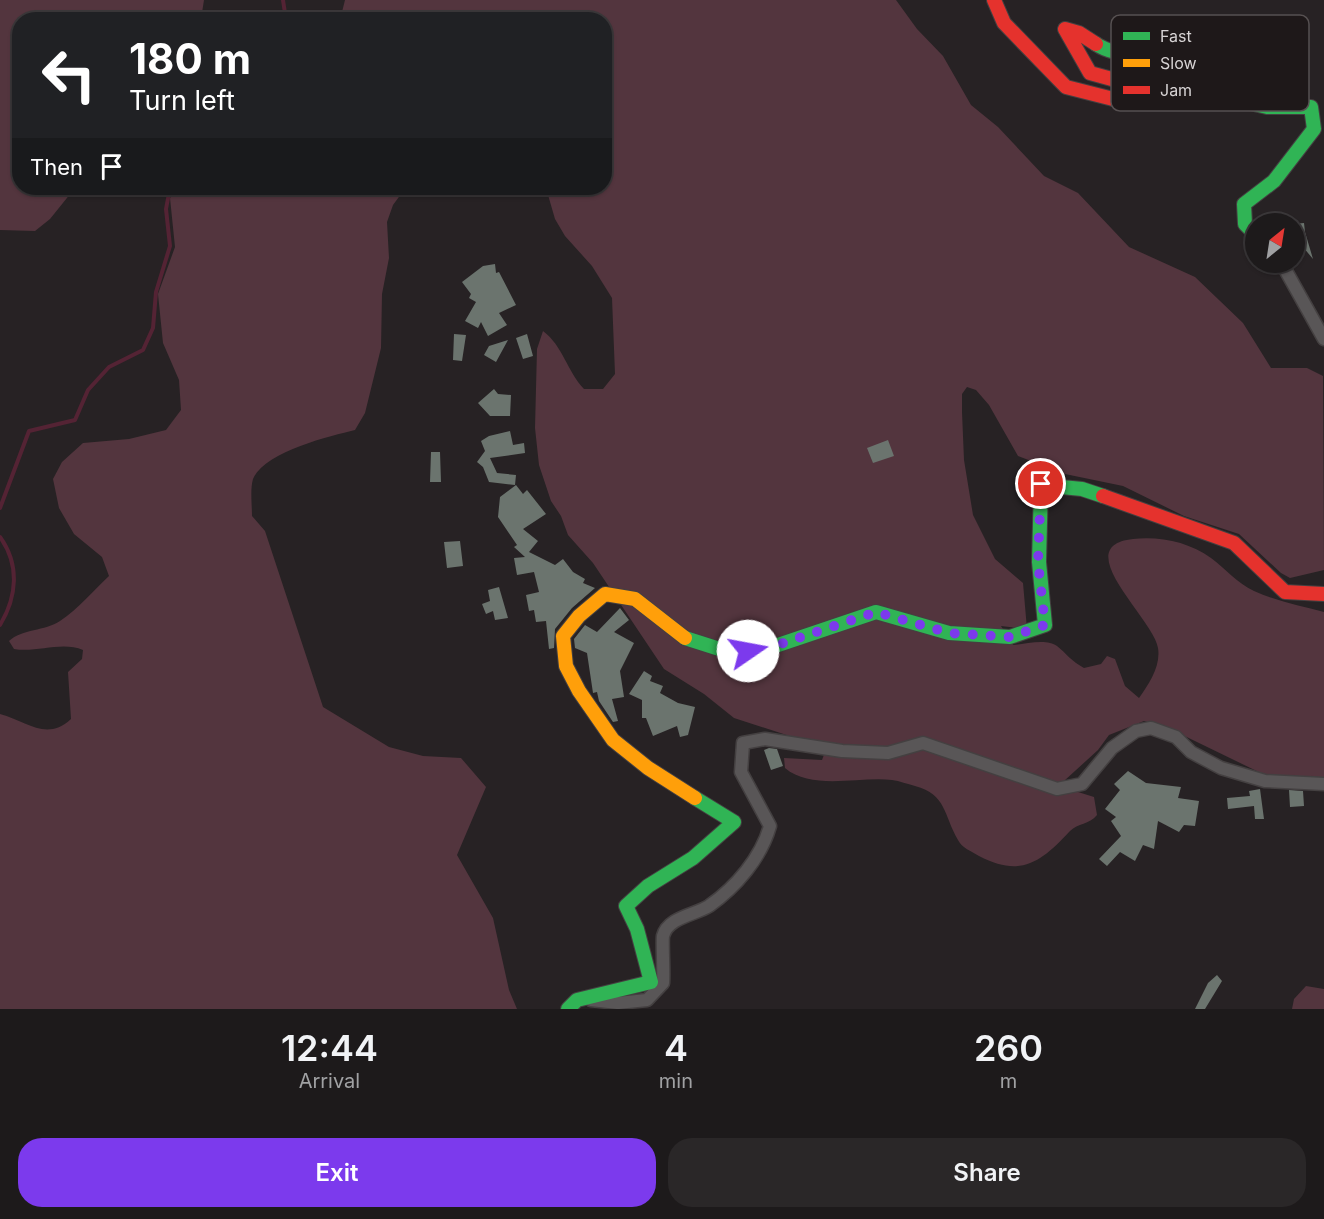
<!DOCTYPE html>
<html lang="en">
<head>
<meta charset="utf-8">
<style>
	:root { --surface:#1d1a1b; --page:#2a2728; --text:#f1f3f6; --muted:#a0a1a3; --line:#3b383a; --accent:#7c3aed }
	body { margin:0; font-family:Inter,sans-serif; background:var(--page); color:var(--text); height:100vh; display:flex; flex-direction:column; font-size:22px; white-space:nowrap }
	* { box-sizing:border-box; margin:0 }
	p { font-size:20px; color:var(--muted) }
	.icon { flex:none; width:33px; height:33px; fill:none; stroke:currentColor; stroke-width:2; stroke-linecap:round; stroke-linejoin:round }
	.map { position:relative; height:1009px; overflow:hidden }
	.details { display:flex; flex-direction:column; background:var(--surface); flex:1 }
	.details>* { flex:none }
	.hud { position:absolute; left:12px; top:12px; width:600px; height:183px; border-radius:24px; box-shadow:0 2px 4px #0004,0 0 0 2px var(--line); background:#202124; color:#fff; overflow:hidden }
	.needle { width:39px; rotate:30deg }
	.fabs { position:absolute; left:1245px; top:213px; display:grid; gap:12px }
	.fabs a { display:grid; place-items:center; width:60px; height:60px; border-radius:50%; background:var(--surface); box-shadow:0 2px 4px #0004,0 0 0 2px var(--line); font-size:30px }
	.pin { position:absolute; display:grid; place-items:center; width:51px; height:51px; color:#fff; margin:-26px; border:3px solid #fff; border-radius:50%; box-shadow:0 2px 6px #0007 }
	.me { position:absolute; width:66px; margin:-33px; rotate:78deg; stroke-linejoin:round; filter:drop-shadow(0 0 4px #0008) }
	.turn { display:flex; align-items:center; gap:21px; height:126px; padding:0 18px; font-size:27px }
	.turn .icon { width:78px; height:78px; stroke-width:2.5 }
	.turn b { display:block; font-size:42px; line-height:51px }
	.then { display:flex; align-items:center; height:57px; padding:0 18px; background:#0003; gap:12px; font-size:22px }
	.eta { display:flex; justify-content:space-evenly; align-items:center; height:102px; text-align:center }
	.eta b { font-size:36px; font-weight:600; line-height:42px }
	.cta { display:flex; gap:12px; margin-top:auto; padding:12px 18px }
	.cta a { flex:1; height:69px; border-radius:24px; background:var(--accent); color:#fff; font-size:24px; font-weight:600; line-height:69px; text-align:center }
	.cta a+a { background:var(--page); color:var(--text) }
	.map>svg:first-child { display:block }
</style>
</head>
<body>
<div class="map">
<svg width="1324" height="1009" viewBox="0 0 1324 1009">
	<rect width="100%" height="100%" fill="#272224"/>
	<path fill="#53353e" d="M0,0H204L201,19L20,20V188H75L50,219L35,231L0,230Z
		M345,0H896L917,29L943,56L971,105L998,127L1044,176L1078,193L1129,247L1195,277L1243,323L1271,368H1307L1323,376L1324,570L1290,578L1281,573L1239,534L1184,516L1123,486L1065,474L1018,456L989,405L976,390L967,387L962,394V412L964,460L973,515L995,559L1023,583L1027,629L1001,626L1013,645C1025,644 1047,638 1057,646C1067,654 1071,661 1084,668L1101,664L1107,656L1115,659L1125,686L1139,698C1149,684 1161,666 1158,648C1154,619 1067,546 1133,539C1160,536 1189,542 1211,558C1226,569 1237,583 1254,591C1276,601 1301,606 1324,612V781L1269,777L1164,726L1144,721L1109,735L1098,750L1064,781L1078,792L1094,797L1097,815C1089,825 1078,823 1070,831C1041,862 1021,878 979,856C971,851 962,848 958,840C943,814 947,795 915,786C907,784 900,781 892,780C860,776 812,791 785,768L784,758L822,760L825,752L808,742L734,718L704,694L664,669L593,563L568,535L561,516L551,501L539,465L535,428L537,349L543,331C563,346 567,371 584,389H603L615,374L612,298L592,266L565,236L555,219L546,188H604V20H340Z
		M177,188H410L404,190L393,205L387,222L389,258L382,294L381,348L365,413L355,430C330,436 264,452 253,479C250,489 252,506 252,516L265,531L323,707L389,747L423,756L461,758L486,787L457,855L493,918L509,990L517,1009H0V714C27,721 46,742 71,719L68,672L82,659L83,650C62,641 36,653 14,649L9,641C22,629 45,631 60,621C78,609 94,590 109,576L102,557L74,534L59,508L53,479L62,462L83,443L129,439L166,430L181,410L179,380L163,343L158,294L175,247L170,198Z
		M1306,986L1324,989V1009H1292L1294,999Z"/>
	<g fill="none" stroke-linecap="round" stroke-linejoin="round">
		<path stroke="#542334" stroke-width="4" d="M283,0L286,20
			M0,508L29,431L75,420L88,390L109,367L143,350L153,328L156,292L170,246L166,209L170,188
			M0,537C20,565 17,597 0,625"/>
	</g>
	<path fill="#6b746e" d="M1304,223L1305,232L1313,259L1298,241L1294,242V224Z
		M495,264L496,273L499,272L516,305L499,313L507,325L488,336L481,322L478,328L465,321L476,302L469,298L471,294L462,282L483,266Z
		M454,334L466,335L462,361L453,360Z
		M527,334L533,356L523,359L516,338Z
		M508,340L496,362L484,355L489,346Z
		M494,389L498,394L511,395L510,416H490L478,403Z
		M510,431L513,445L524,443L525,453L490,458L497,473L516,475L515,485L489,482L483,467L477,462L485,451L481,441L489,436Z
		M888,440L894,456L873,463L867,448Z
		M431,452H440L441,482H430Z
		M516,485L523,494L527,490L546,514L523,529L538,541L529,552L555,565L563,559L573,572L585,579L583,583L595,588L572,608L555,629L554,648L549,649L546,621L536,622L534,610L529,611L526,595L539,592L534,572L517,575L514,558L525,557L514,547L517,545L498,517L500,497Z
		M460,541L463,566L447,568L444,542Z
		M499,587L508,618L495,620L493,611L486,614L482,604L490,601L488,590Z
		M620,608L629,620L614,632L634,643L620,671L624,697L612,699L618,721L613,722L599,701L597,692L593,693L587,653L575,648L574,639L585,625L597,632Z
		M644,671L652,676L650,681L663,686L660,693L678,703L695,707L688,735L680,737L677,726L653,736L646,718H642V700L629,694Z
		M769,748L777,749L783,766L771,770L764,750Z
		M1128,771L1146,783L1181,787L1178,798L1199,801L1195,826L1184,825L1179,832L1158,821L1154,849L1143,845L1135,861L1120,852L1107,866L1099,859L1121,836L1111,821L1116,817L1105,809L1120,790L1114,784Z
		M1260,789L1264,819H1255L1254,806L1228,809L1227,798L1250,796L1249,791Z
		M1289,790L1303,791L1304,806L1290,807Z
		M1217,975L1222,981L1205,1009H1195L1208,983Z"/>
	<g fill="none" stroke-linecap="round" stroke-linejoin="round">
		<g stroke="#444041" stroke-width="15">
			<path id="street" d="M1281,262L1324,339
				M591,1000L618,1003L647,1000L663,983C664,973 662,942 663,936C668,917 695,915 709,906C736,887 761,858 770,826L741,772L743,743L765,739L842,751L888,753L923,743L1057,789L1082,784L1112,748L1136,731L1151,728L1176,737L1191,752L1221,768L1265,781L1324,784"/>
		</g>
		<g stroke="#444041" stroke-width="16">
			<path id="fast" d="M1096,44C1130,67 1197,46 1235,40L1247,53L1237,100L1267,107H1311L1314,129L1274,181L1244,204L1245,224L1256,235
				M685,638L732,653L763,650L876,612L949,633L1010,637L1045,625L1039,562L1041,485L1082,489L1103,496
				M568,1009L577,1000L651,982L637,929L626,906L648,886L693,858L734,822L695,798"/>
		</g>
		<g stroke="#444041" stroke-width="16">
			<path id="slow" d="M685,638L635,599L605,594L579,616L563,636L566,666L579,691L613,740L648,768L695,798"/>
		</g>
		<g stroke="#444041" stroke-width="16">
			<path id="jam" d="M994,0L1004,23L1066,87L1125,102L1148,89L1090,73L1065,29L1079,33L1096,44
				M1103,496L1234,543L1285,592L1324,594"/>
		</g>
		<use href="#street" stroke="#595657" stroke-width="12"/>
		<use href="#fast" stroke="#30b455" stroke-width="14"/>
		<use href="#slow" stroke="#ff9f0a" stroke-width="14"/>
		<use href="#jam" stroke="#e5322d" stroke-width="14"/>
	</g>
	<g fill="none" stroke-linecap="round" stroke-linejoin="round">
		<path stroke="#7c3aed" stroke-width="10" stroke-dasharray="0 18" d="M748,651L763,650L876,612L949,633L1010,637L1045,625L1038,562L1041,484"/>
	</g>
	<rect x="1111" y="15" width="198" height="96" rx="9" fill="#1e1819" stroke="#565051" stroke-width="1.5"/>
	<rect x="1123" y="32" width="27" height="8" fill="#30b455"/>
	<rect x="1123" y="59" width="27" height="8" fill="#ff9f0a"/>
	<rect x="1123" y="86" width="27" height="8" fill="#e5322d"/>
	<g font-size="16" fill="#d7d3d4">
		<text x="1160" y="42">Fast</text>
		<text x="1160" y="69">Slow</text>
		<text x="1160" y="96">Jam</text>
	</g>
</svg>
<div class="fabs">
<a><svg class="needle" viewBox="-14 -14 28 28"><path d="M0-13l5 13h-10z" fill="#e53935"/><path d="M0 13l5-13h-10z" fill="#a0a1a3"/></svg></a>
</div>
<div class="pin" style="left:1041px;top:484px;background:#d93025"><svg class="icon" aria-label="arrive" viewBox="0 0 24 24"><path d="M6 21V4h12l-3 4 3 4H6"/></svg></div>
<svg class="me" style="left:748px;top:651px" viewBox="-20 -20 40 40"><circle r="19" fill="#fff"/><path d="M0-13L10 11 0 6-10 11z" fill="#7c3aed"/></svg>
<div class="hud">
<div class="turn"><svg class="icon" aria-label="left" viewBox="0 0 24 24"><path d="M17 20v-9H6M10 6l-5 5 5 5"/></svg><div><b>180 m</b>Turn left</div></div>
<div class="then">Then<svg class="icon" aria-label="arrive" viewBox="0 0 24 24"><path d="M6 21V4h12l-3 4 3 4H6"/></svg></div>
</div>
</div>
<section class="details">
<div class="eta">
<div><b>12:44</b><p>Arrival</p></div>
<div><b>4</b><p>min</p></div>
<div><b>260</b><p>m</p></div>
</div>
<div class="cta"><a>Exit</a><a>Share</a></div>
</section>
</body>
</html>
